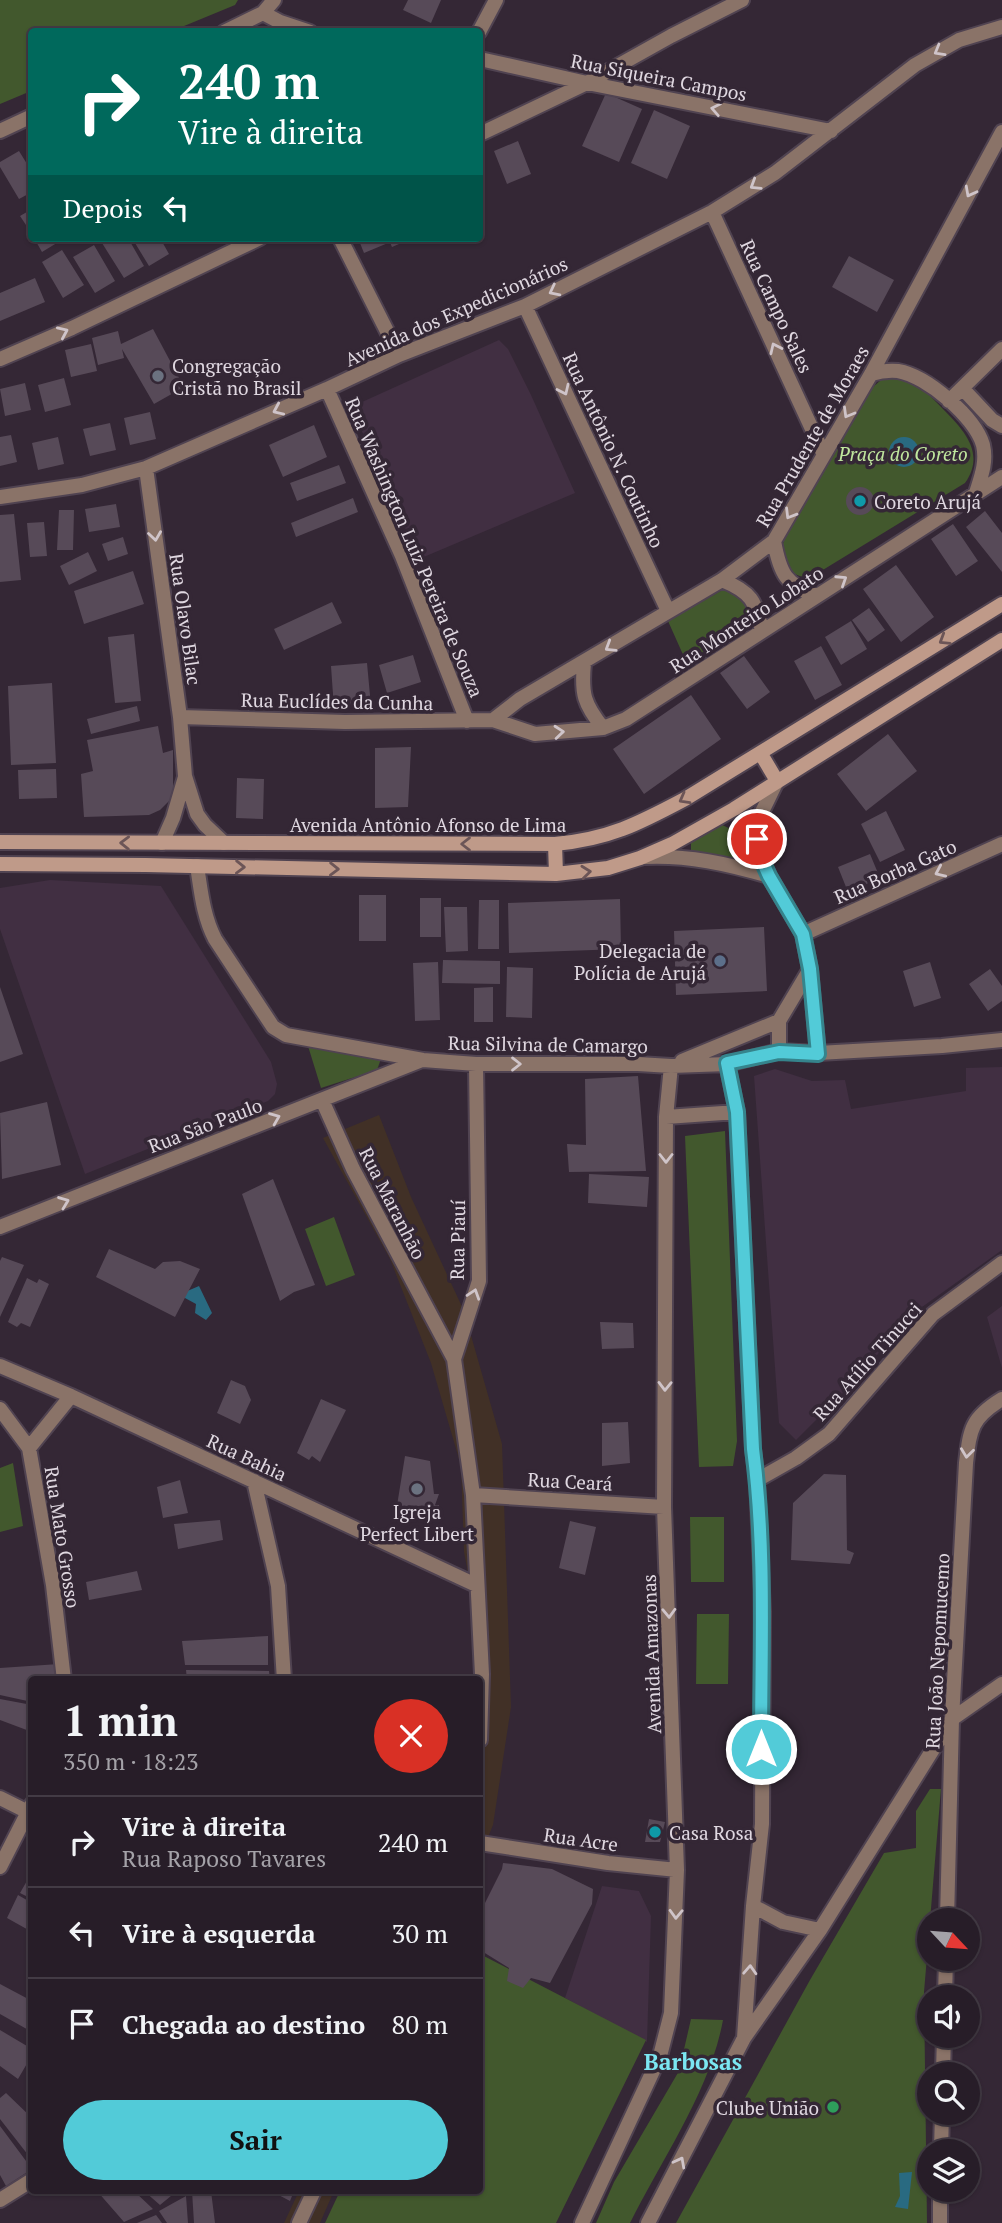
<!DOCTYPE html>
<html lang="pt">
<head>
<meta charset="utf-8">
<style>
	:root { --surface:#271d28; --page:#332a34; --text:#f1f3f6; --muted:#a4a2a8; --line:#433b45; --accent:#52cbd8 }
	body { margin:0; font-family:"PT Serif",serif; background:var(--page); color:var(--text); height:100vh; display:flex; flex-direction:column; font-size:26px; white-space:nowrap }
	* { box-sizing:border-box; margin:0 }
	p { font-size:23px; color:var(--muted) }
	.icon { flex:none; width:38px; height:38px; fill:none; stroke:currentColor; stroke-width:2; stroke-linecap:round; stroke-linejoin:round }
	.map { position:relative; flex:1; overflow:hidden }
	.sheet { position:absolute; left:28px; top:1676px; width:455px; height:518px; display:flex; flex-direction:column; background:var(--surface); border-radius:7px; box-shadow:0 2px 5px #0004,0 0 0 2px var(--line) }
	.sheet>* { flex:none }
	.guide { position:absolute; left:28px; top:28px; width:455px; height:214px; border-radius:7px; box-shadow:0 2px 5px #0004,0 0 0 2px var(--line); background:#00695c; color:#fff; overflow:hidden }
	.needle { width:46px; rotate:116deg }
	.buttons { position:absolute; left:917px; top:1908px; display:grid; gap:14px }
	.buttons a { display:grid; place-items:center; width:63px; height:63px; border-radius:50%; background:var(--surface); box-shadow:0 2px 5px #0004,0 0 0 2px var(--line); font-size:35px }
	.pin { position:absolute; display:grid; place-items:center; width:60px; height:60px; color:#fff; margin:-30px; border:4px solid #fff; border-radius:50%; box-shadow:0 2px 7px #0007 }
	.me { position:absolute; width:77px; margin:-38px; rotate:0deg; stroke-linejoin:round; filter:drop-shadow(0 0 5px #0008) }
	.turn { display:flex; align-items:center; gap:24px; height:147px; padding:0 35px; font-size:32px }
	.turn .icon { width:91px; height:91px; stroke-width:2.5 }
	.turn b { display:block; font-size:49px; line-height:60px }
	.then { display:flex; align-items:center; height:66px; padding:0 35px; background:#0003; gap:14px; font-size:26px }
	.round { display:grid; place-items:center; flex:none; width:74px; height:74px; border-radius:37px; background:var(--page) }
	.head { display:flex; align-items:center; justify-content:space-between; height:119px; padding:0 35px }
	h1 { font-size:42px; font-weight:700; line-height:52px }
	.button { display:flex; gap:14px; margin-top:auto; padding:14px 35px }
	.button a { flex:1; height:80px; border-radius:42px; background:var(--accent); color:#111; font-size:28px; font-weight:700; line-height:80px; text-align:center }
	ul { padding:0; list-style:none }
	li { display:flex; align-items:center; gap:21px; height:91px; padding:0 35px; border-top:2px solid var(--line) }
	li div { flex:1 }
	li b { display:block; font-size:26px }
	li em { font-style:normal }
	.map>svg:first-child { display:block }
</style>
</head>
<body>
<div class="map">
<svg width="1002" height="2223" viewBox="0 0 1002 2223">
	<rect width="100%" height="100%" fill="#342735"/>
	<path fill="#413026" d="M379,1115L411,1197L464,1311L502,1444L511,1707L493,1825L480,1857V1680H473L478,1626L464,1552L461,1466L431,1363L390,1259L323,1138Z
		M299,2191H334L320,2223H284Z"/>
	<path fill="#412f42" d="M499,340L508,349L531,395L575,493L419,559L351,407Z
		M50,880L161,886L271,1062L277,1084L275,1094L268,1101L85,1174L0,929V888Z
		M1002,1067V1250L901,1322L867,1369L796,1440L779,1423L754,1076L775,1069L812,1081L845,1080L851,1109L966,1091V1068Z
		M1002,1306V1368L987,1317Z
		M602,1886L639,1891L651,1916L647,2042L565,1998Z"/>
	<path fill="#42582d" d="M0,0H238L235,5L172,31L32,32L31,91L0,104Z
		M892,378C899,379 907,379 913,383C925,389 933,399 942,408C964,430 986,453 965,483L813,576C801,579 796,575 787,568L782,546L785,538L873,387L881,380Z
		M724,589C742,597 751,606 753,626L689,668L668,621Z
		M716,822L739,833L740,859L691,856V842Z
		M308,1046L382,1056L377,1070L321,1088Z
		M725,1131L737,1441L733,1466L699,1467L685,1136Z
		M334,1217L355,1275L326,1286L305,1229Z
		M13,1463L23,1526L0,1532V1468Z
		M690,1517H724V1582H691Z
		M697,1614H729L728,1684H696Z
		M930,1789H941L924,1992L927,2223H676L810,1980L884,1853L916,1848V1811Z
		M480,1954L646,2040L556,2223H325L340,2191H480Z
		M691,2019L723,2020C710,2091 662,2159 630,2223H596L614,2182L679,2071Z"/>
	<path fill="#296a81" d="M889 452a15 15 0 1 1 30 0a15 15 0 1 1-30 0Z
		M199,1286L212,1313L206,1320L195,1313L196,1304L185,1298V1292Z
		M912,2172L908,2209L895,2207L900,2196L899,2173Z"/>
	<path fill="#574a58" d="M408,0H441L431,23L403,10Z
		M606,93L642,109L619,162L582,146Z
		M654,110L690,126L667,179L631,163Z
		M518,141L531,174L507,184L494,151Z
		M19,151L32,172V192L19,199L0,167V162Z
		M480,158H484V206H480Z
		M32,209V234L20,216Z
		M34,238H65L42,252Z
		M110,238H128L144,266L124,278L102,243Z
		M132,238H160L169,254L149,266Z
		M358,238H385L388,243L364,253Z
		M388,238H413L392,247Z
		M94,245L115,281L95,293L73,257Z
		M62,250L84,285L63,298L42,262Z
		M849,256L894,280L877,312L832,287Z
		M35,278L45,302L0,321V293Z
		M153,329L184,387L154,404L122,349L124,358L98,365L92,338L118,331L121,344Z
		M91,344L97,371L71,377L65,350Z
		M64,378L71,405L45,412L38,385Z
		M25,383L31,410L5,416L0,389Z
		M150,412L156,439L130,445L124,418Z
		M110,423L116,450L90,456L83,429Z
		M314,425L327,457L283,477L269,445Z
		M11,435L17,462L0,466V437Z
		M58,437L64,464L38,470L32,443Z
		M339,465L346,483L297,501L290,483Z
		M846 501a14 14 0 1 1 28 0a14 14 0 1 1-28 0Z
		M353,498L358,512L296,537L291,523Z
		M116,504L120,527L89,532L85,509Z
		M59,510H74L73,550H57Z
		M985,511L1002,533V572L966,527Z
		M14,514L21,580L0,582V515Z
		M44,522L47,556L30,557L27,523Z
		M953,524L978,561L956,576L931,539Z
		M123,537L128,554L108,561L102,544Z
		M88,552L97,571L69,585L60,566Z
		M896,565L934,617L901,642L863,589Z
		M133,571L144,604L84,624L74,591Z
		M332,602L342,623L284,650L274,629Z
		M869,608L885,630L868,642L852,620Z
		M851,621L867,649L841,665L825,637Z
		M134,634L141,701L115,703L108,637Z
		M821,646L842,685L815,700L794,661Z
		M413,655L421,682L387,693L379,665Z
		M744,656L770,692L747,709L720,673Z
		M367,663L371,706L334,709L331,666Z
		M52,683L56,763L11,765L8,686Z
		M691,695L721,739L644,794L613,749Z
		M137,706L140,721L91,734L87,719Z
		M158,726L163,753L173,750V792L170,800L160,810L149,815L84,817L81,774L93,771L87,740Z
		M888,734L917,771L866,811L837,774Z
		M411,747L408,807L375,808V748Z
		M56,769L57,798L19,799L18,770Z
		M237,778L264,779L263,819L236,818Z
		M886,811L905,850L880,862L861,824Z
		M870,854L880,878L848,892L838,867Z
		M359,895H386V941H359Z
		M420,898H441V937H420Z
		M620,899L621,949L509,953L508,903Z
		M479,900H499V949H478Z
		M444,907H467L468,951L446,952Z
		M764,927L767,991L676,995L674,931Z
		M443,960L500,961V984L442,983Z
		M438,962L440,1020L415,1021L413,963Z
		M930,962L941,998L914,1007L903,971Z
		M507,967L533,968L532,1018L506,1017Z
		M990,969L1002,986V1001L988,1011L969,984Z
		M0,987L23,1054L0,1062Z
		M493,987V1022H474V988Z
		M638,1076L646,1171L569,1172L567,1144L586,1145L585,1079Z
		M47,1102L61,1165L2,1179L0,1113Z
		M589,1174L649,1177L647,1207L588,1203Z
		M273,1179L315,1285L294,1292L280,1301L242,1194Z
		M109,1249L155,1269L163,1262L180,1261L200,1269L175,1317L96,1277Z
		M2,1257L24,1265L0,1317V1261Z
		M27,1278L37,1283L39,1279L49,1284L30,1327L21,1323L17,1327L8,1322Z
		M600,1322L633,1323L634,1348L602,1349Z
		M231,1380L245,1386L251,1400L240,1424L217,1413Z
		M321,1399L346,1410L320,1462L312,1456L309,1460L297,1453Z
		M628,1422L630,1463L602,1466V1423Z
		M405,1456L430,1461L434,1494H439L435,1505H439L438,1521L395,1518Z
		M824,1474L846,1475L847,1550L854,1553L850,1564L791,1560L793,1503Z
		M180,1480L188,1513L163,1518L157,1487Z
		M220,1520L223,1540L178,1549L174,1524Z
		M570,1521L596,1527L585,1575L559,1568Z
		M137,1571L142,1590L89,1600L86,1582Z
		M268,1636V1665H185L182,1641Z
		M59,1664L58,1680H32V1702L0,1695V1668Z
		M186,1670L269,1671L270,1680H187Z
		M0,1699L32,1705V1732L0,1720Z
		M649,1819L665,1822L660,1842H645Z
		M503,1863L552,1869L593,1889L592,1904L550,1983L531,1978L523,1988L507,1981L509,1968L480,1950V1913L502,1869Z
		M32,1872V1899L20,1893Z
		M18,1895L32,1903V1932L7,1918Z
		M0,1984L32,2001V2032L0,2014Z
		M0,2030L32,2049V2055L18,2079L0,2066Z
		M6,2093L32,2118V2160L0,2119V2098Z
		M0,2126L32,2169L6,2186L0,2175Z
		M97,2191H134L153,2209L124,2222Z
		M144,2191H177L160,2205Z
		M192,2191H211L215,2223H194Z
		M271,2191H294L290,2201Z
		M186,2196L188,2223H167L159,2211Z
		M156,2215L162,2223H137Z"/>
	<g fill="none" stroke-linecap="round" stroke-linejoin="round">
		<g stroke="#504351" stroke-width="18">
			<path id="street" d="M263,13L280,22L310,32
				M224,32L263,13L274,0
				M479,32L496,0
				M480,59L587,83L831,131
				M0,131L32,116
				M480,134L587,83L671,36L742,0
				M712,212L824,455
				M340,238L399,355
				M525,306L668,611
				M0,359L72,328L260,238
				M871,374C881,371 888,370 898,371C927,376 975,417 983,445C987,462 981,477 976,493
				M327,389L402,556L467,721
				M963,389L992,420L1002,426
				M949,401L1002,349
				M146,468L180,717L185,776L197,814L205,825L224,843
				M0,497L82,485L146,468L327,389L399,355L525,306L712,212L775,173L915,65L959,40L1002,27
				M774,541C780,574 786,585 817,596
				M722,580C751,592 756,601 762,631
				M584,663C581,694 584,704 603,728
				M180,717L345,722L493,720L535,734L603,728L626,719L1002,477
				M493,720L520,699L722,580L774,541L871,374L1002,132
				M777,781L759,818L756,839L759,854L769,876L803,934L810,969L818,1053
				M162,843L173,818L185,777
				M645,857C688,855 728,864 769,876
				M197,866C201,891 203,916 215,939L273,1027L286,1035L423,1060L476,1064H638L671,1066L727,1064L779,1051L818,1053L942,1046L1002,1040
				M803,934L1002,844
				M779,1021V1051
				M682,1061L779,1021L810,969
				M476,1064L479,1281L454,1359L473,1495L482,1674L480,1740
				M727,1064L737,1112L753,1449L757,1480L763,1612L762,1824L753,1906L744,2038
				M322,1100L353,1169L454,1359
				M666,1117L737,1112
				M0,1227L422,1060
				M0,1366L71,1396L476,1585
				M0,1409L29,1448L53,1585L64,1680
				M29,1448L71,1396
				M757,1480L796,1458L829,1434L933,1314L1002,1263
				M254,1481L278,1586L284,1680
				M473,1495L664,1507
				M0,1798L28,1812
				M480,1843L608,1863L677,1870
				M0,1867L32,1804
				M753,1906L783,1922L820,1930
				M947,1920L952,1719L966,1463C970,1429 971,1418 1002,1399
				M945,1997L946,1958
				M943,2074L944,2035
				M941,2151L942,2112
				M0,2200L32,2180
				M299,2223L314,2191
				M582,2223L660,2056L671,2013L677,1870L664,1507L666,1117L671,1066
				M648,2223L744,2038L820,1930L952,1719L1002,1684
				M940,2223V2189"/>
		</g>
		<g stroke="#504351" stroke-width="18">
			<path id="secondary" d="M761,754L777,781
				M0,842L555,844C609,839 638,824 685,799L1002,604
				M555,844L556,874
				M0,864L146,865L556,874L608,868L640,858L672,844L734,809L1002,640"/>
		</g>
		<use href="#street" stroke="#8a7368" stroke-width="14"/>
		<use href="#secondary" stroke="#bf9a89" stroke-width="14"/>
	</g>
	<defs><path id="oneway-chevron" d="M-2-3.5L2.5 0L-2 3.5" fill="none" stroke-width="1.6" stroke-linecap="round" stroke-linejoin="round" transform="scale(1.75)"/></defs>
	<g stroke="#cfc4c9">
		<use href="#oneway-chevron" transform="translate(939 51) rotate(150)"/>
		<use href="#oneway-chevron" transform="translate(716 109) rotate(-169)"/>
		<use href="#oneway-chevron" transform="translate(755 185) rotate(148)"/>
		<use href="#oneway-chevron" transform="translate(970 192) rotate(118)"/>
		<use href="#oneway-chevron" transform="translate(554 291) rotate(153)"/>
		<use href="#oneway-chevron" transform="translate(63 332) rotate(-24)"/>
		<use href="#oneway-chevron" transform="translate(775 348) rotate(-115)"/>
		<use href="#oneway-chevron" transform="translate(564 390) rotate(65)"/>
		<use href="#oneway-chevron" transform="translate(278 410) rotate(156)"/>
		<use href="#oneway-chevron" transform="translate(848 413) rotate(120)"/>
		<use href="#oneway-chevron" transform="translate(790 514) rotate(121)"/>
		<use href="#oneway-chevron" transform="translate(155 536) rotate(82)"/>
		<use href="#oneway-chevron" transform="translate(842 580) rotate(-33)"/>
		<use href="#oneway-chevron" transform="translate(610 647) rotate(148)"/>
		<use href="#oneway-chevron" transform="translate(559 732) rotate(-5)"/>
		<use href="#oneway-chevron" transform="translate(940 872) rotate(156)"/>
		<use href="#oneway-chevron" transform="translate(516 1064)"/>
		<use href="#oneway-chevron" transform="translate(275 1118) rotate(-22)"/>
		<use href="#oneway-chevron" transform="translate(666 1158) rotate(90)"/>
		<use href="#oneway-chevron" transform="translate(64 1202) rotate(-21)"/>
		<use href="#oneway-chevron" transform="translate(474 1294) rotate(-72)"/>
		<use href="#oneway-chevron" transform="translate(665 1386) rotate(91)"/>
		<use href="#oneway-chevron" transform="translate(967 1453) rotate(97)"/>
		<use href="#oneway-chevron" transform="translate(669 1613) rotate(88)"/>
		<use href="#oneway-chevron" transform="translate(676 1914) rotate(92)"/>
		<use href="#oneway-chevron" transform="translate(750 1970) rotate(-87)"/>
		<use href="#oneway-chevron" transform="translate(680 2162) rotate(-62)"/>
	</g>
	<g stroke="#6c5557">
		<use href="#oneway-chevron" transform="translate(944 640) rotate(148)"/>
		<use href="#oneway-chevron" transform="translate(684 799) rotate(151)"/>
		<use href="#oneway-chevron" transform="translate(125 843) rotate(-179)"/>
		<use href="#oneway-chevron" transform="translate(466 844) rotate(-180)"/>
		<use href="#oneway-chevron" transform="translate(240 867) rotate(1)"/>
		<use href="#oneway-chevron" transform="translate(334 869) rotate(1)"/>
		<use href="#oneway-chevron" transform="translate(586 872) rotate(-6)"/>
	</g>
	<g fill="none" stroke-linecap="round" stroke-linejoin="round">
		<g stroke="#35848c" stroke-width="18">
			<path id="route" d="M757,839L759,854L769,876L803,934L810,969L818,1054L779,1052L727,1063L737,1112L753,1449C766,1548 761,1649 761,1749"/>
		</g>
		<use href="#route" stroke="#52cbd8" stroke-width="12"/>
	</g>
	<g fill="#6b7280" stroke="#342735" stroke-width="2.5">
		<circle cx="158" cy="376" r="7"/>
		<circle cx="417" cy="1489" r="7"/>
	</g>
	<g fill="#0f9aa8" stroke="#342735" stroke-width="2.5">
		<circle cx="860" cy="501" r="7"/>
		<circle cx="655" cy="1832" r="7"/>
	</g>
	<circle fill="#5c6f8a" stroke="#342735" stroke-width="2.5" cx="720" cy="961" r="7"/>
	<circle fill="#2e9e5b" stroke="#342735" stroke-width="2.5" cx="833" cy="2107" r="7"/>
	<g text-anchor="middle" dominant-baseline="central" stroke-width="7" stroke-linejoin="round" paint-order="stroke">
		<g font-size="19" fill="#e0d8e1" stroke="#342735">
			<text transform="translate(659 77) rotate(11)">Rua Siqueira Campos</text>
			<text transform="translate(777 306) rotate(65)">Rua Campo Sales</text>
			<text transform="translate(456 311) rotate(-24)">Avenida dos Expedicionários</text>
			<text transform="translate(812 436) rotate(-60)">Rua Prudente de Moraes</text>
			<text transform="translate(614 450) rotate(65)">Rua Antônio N. Coutinho</text>
			<text transform="translate(415 547) rotate(67)">Rua Washington Luiz Pereira de Souza</text>
			<text transform="translate(186 619) rotate(82)">Rua Olavo Bilac</text>
			<text transform="translate(746 619) rotate(-33)">Rua Monteiro Lobato</text>
			<text transform="translate(337 701) rotate(1)">Rua Euclídes da Cunha</text>
			<text x="428" y="824">Avenida Antônio Afonso de Lima</text>
			<text transform="translate(895 871) rotate(-24)">Rua Borba Gato</text>
			<text transform="translate(548 1044) rotate(1)">Rua Silvina de Camargo</text>
			<text transform="translate(205 1125) rotate(-21)">Rua São Paulo</text>
			<text transform="translate(393 1203) rotate(63)">Rua Maranhão</text>
			<text transform="translate(457 1240) rotate(-89)">Rua Piauí</text>
			<text transform="translate(867 1361) rotate(-48)">Rua Atílio Tinucci</text>
			<text transform="translate(247 1457) rotate(25)">Rua Bahia</text>
			<text transform="translate(570 1481) rotate(3)">Rua Ceará</text>
			<text transform="translate(63 1537) rotate(81)">Rua Mato Grosso</text>
			<text transform="translate(937 1651) rotate(-87)">Rua João Nepomucemo</text>
			<text transform="translate(651 1654) rotate(-92)">Avenida Amazonas</text>
			<text transform="translate(581 1839) rotate(8)">Rua Acre</text>
		</g>
		<g font-size="19" fill="#e0d8e1" stroke="#342735" text-anchor="start">
			<text x="172" y="365">Congregação<tspan x="172" dy="22">Cristã no Brasil</tspan></text>
			<text x="874" y="501">Coreto Arujá</text>
			<text x="706" y="950" text-anchor="end">Delegacia de<tspan x="706" dy="22">Polícia de Arujá</tspan></text>
			<text x="417" y="1511" text-anchor="middle">Igreja<tspan x="417" dy="22">Perfect Libert</tspan></text>
			<text x="669" y="1832">Casa Rosa</text>
			<text x="819" y="2107" text-anchor="end">Clube União</text>
		</g>
		<g font-size="19" font-style="italic" fill="#c0e79e" stroke="#342735">
			<text x="903" y="453">Praça do Coreto</text>
		</g>
		<g font-size="23" font-weight="bold" fill="#7be6f2" stroke="#342735">
			<text x="693" y="2061">Barbosas</text>
		</g>
	</g>
</svg>
<div class="buttons">
<a><svg class="needle" viewBox="-14 -14 28 28"><path d="M0-13l5 13h-10z" fill="#e53935"/><path d="M0 13l5-13h-10z" fill="#a4a2a8"/></svg></a>
<a><svg class="icon" aria-label="sound" viewBox="0 0 24 24"><path d="M4 9h4l5-4v14l-5-4H4zM17 9q2 3 0 6"/></svg></a>
<a><svg class="icon" aria-label="search" viewBox="0 0 24 24"><circle cx="10" cy="10" r="6"/><path d="M15 15l6 6"/></svg></a>
<a><svg class="icon" aria-label="layers" viewBox="0 0 24 24"><path d="M12 4l9 5-9 5-9-5zM3 14l9 5 9-5"/></svg></a>
</div>
<div class="pin" style="left:757px;top:839px;background:#d93025"><svg class="icon" aria-label="arrive" viewBox="0 0 24 24"><path d="M6 21V4h12l-3 4 3 4H6"/></svg></div>
<svg class="me" style="left:761px;top:1749px" viewBox="-20 -20 40 40"><circle r="17" fill="#52cbd8" stroke="#fff" stroke-width="3"/><path d="M0-11L8 9 0 5-8 9z" fill="#fff"/></svg>
<div class="guide">
<div class="turn"><svg class="icon" aria-label="right" viewBox="0 0 24 24"><path d="M7 20v-9h11M14 6l5 5-5 5"/></svg><div><b>240 m</b>Vire à direita</div></div>
<div class="then">Depois<svg class="icon" aria-label="left" viewBox="0 0 24 24"><path d="M17 20v-9H6M10 6l-5 5 5 5"/></svg></div>
</div>
<section class="sheet">
<div class="head"><div><h1>1 min</h1><p>350 m · 18:23</p></div><a class="round" style="background:#d93025;color:#fff"><svg class="icon" aria-label="close" viewBox="0 0 24 24"><path d="M6 6l12 12M18 6L6 18"/></svg></a></div>
<ul>
<li><svg class="icon" aria-label="right" viewBox="0 0 24 24"><path d="M7 20v-9h11M14 6l5 5-5 5"/></svg><div><b>Vire à direita</b><p>Rua Raposo Tavares</p></div><em>240 m</em></li>
<li><svg class="icon" aria-label="left" viewBox="0 0 24 24"><path d="M17 20v-9H6M10 6l-5 5 5 5"/></svg><div><b>Vire à esquerda</b></div><em>30 m</em></li>
<li><svg class="icon" aria-label="arrive" viewBox="0 0 24 24"><path d="M6 21V4h12l-3 4 3 4H6"/></svg><div><b>Chegada ao destino</b></div><em>80 m</em></li>
</ul>
<div class="button"><a>Sair</a></div>
</section>
</div>
</body>
</html>
